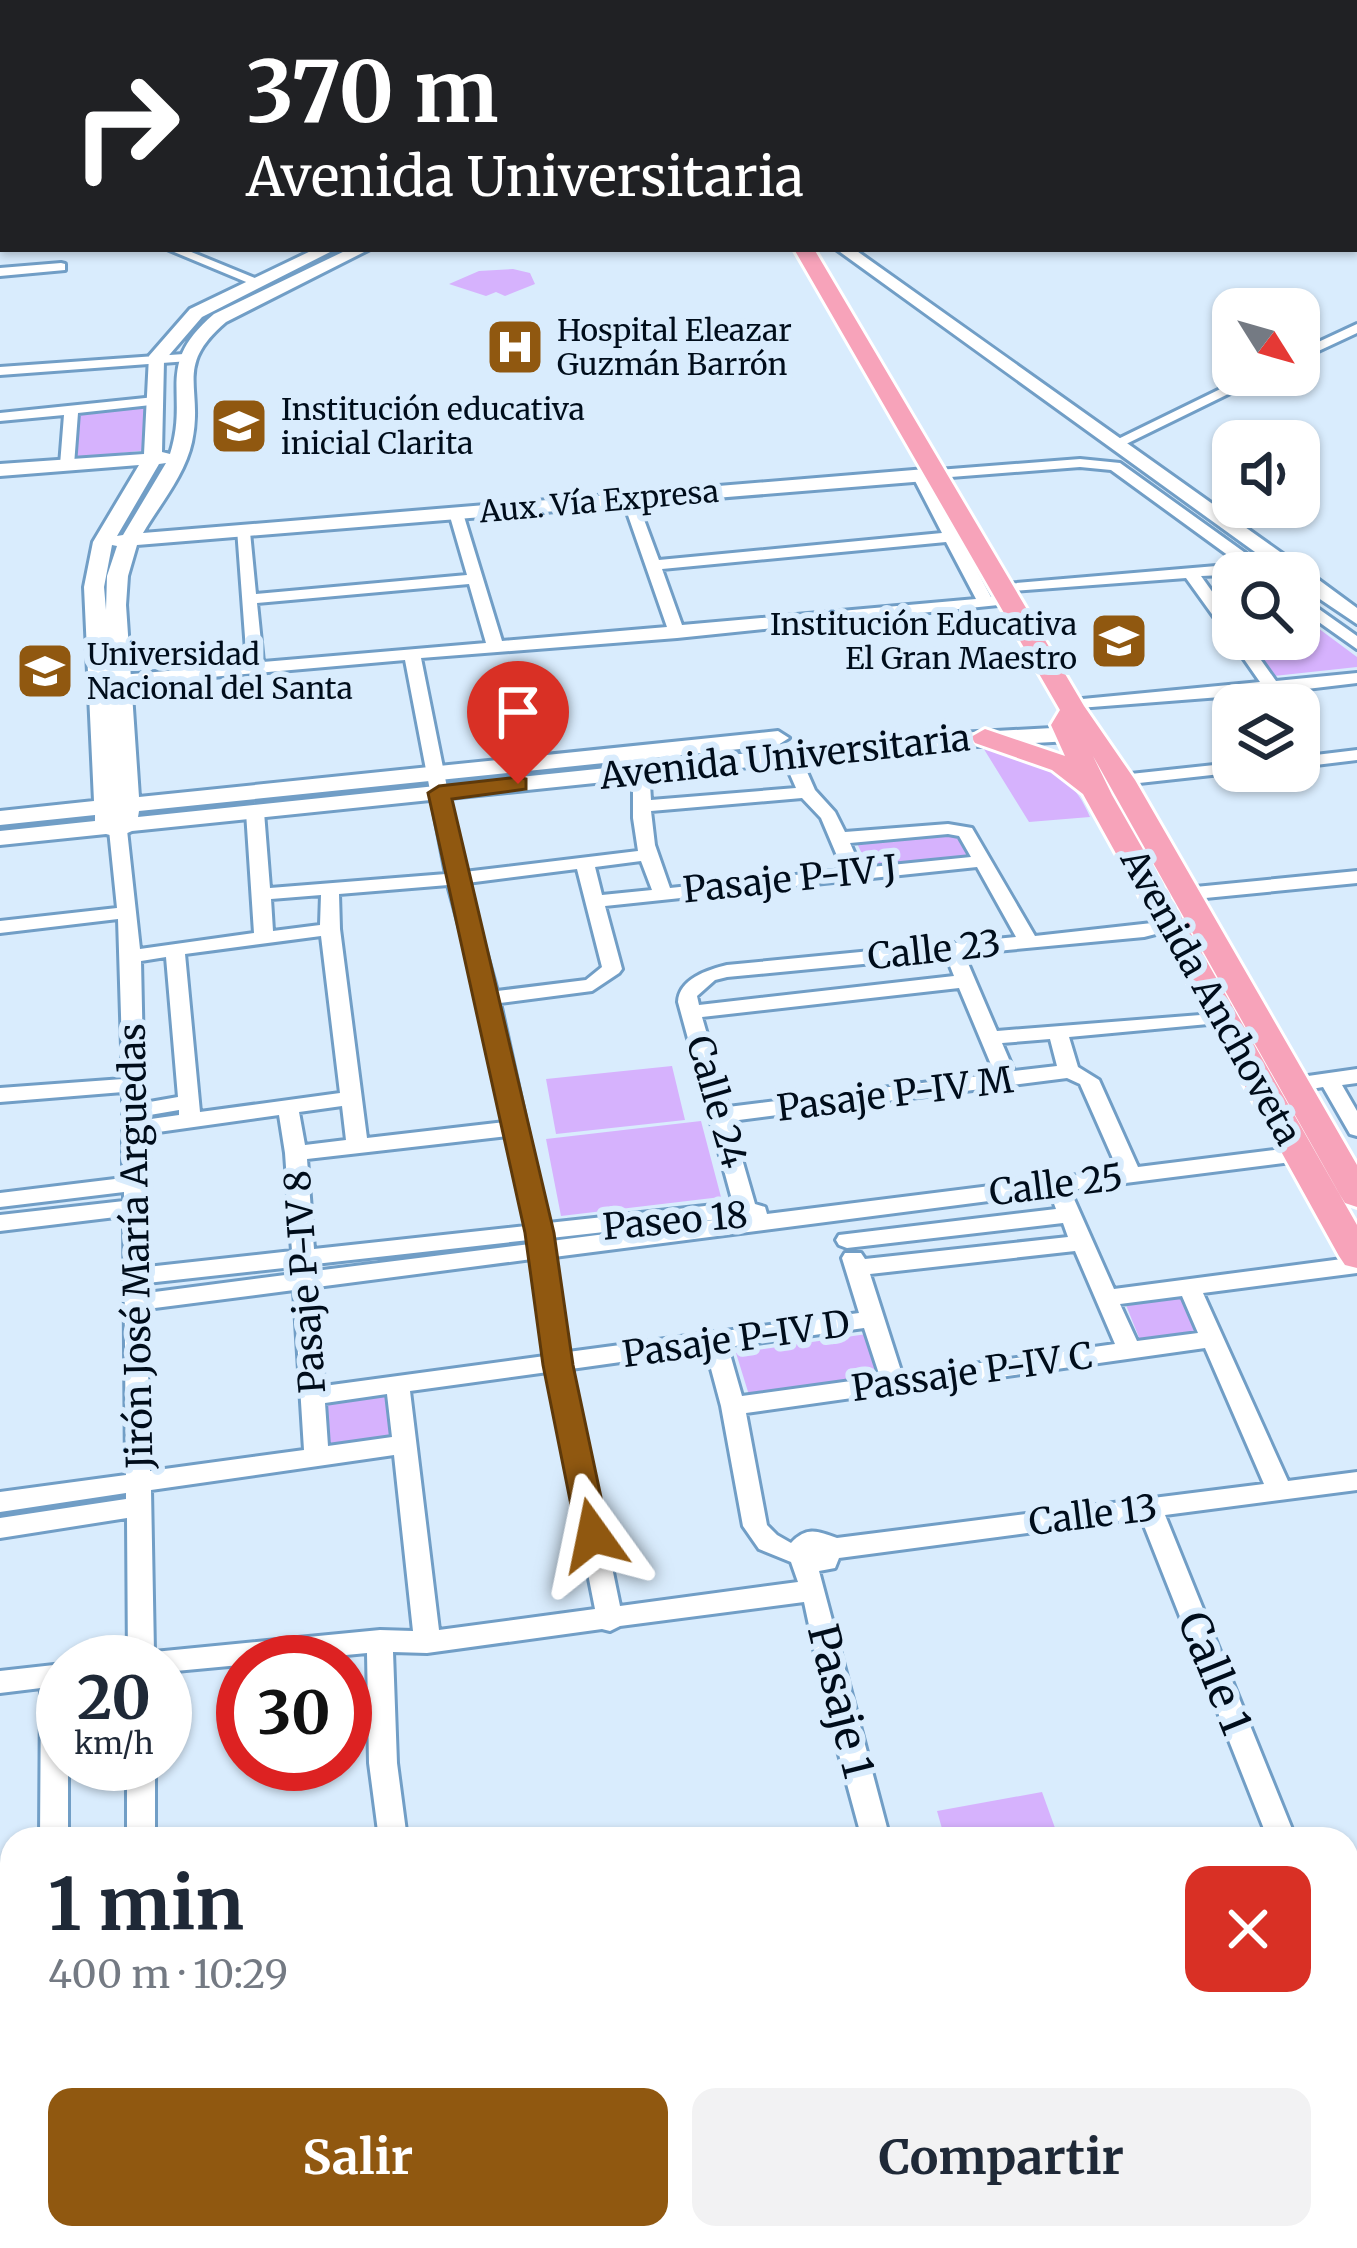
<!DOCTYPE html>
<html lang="es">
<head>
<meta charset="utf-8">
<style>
	:root { --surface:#fff; --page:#f2f2f3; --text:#1f2937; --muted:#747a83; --accent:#905810 }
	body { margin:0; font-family:Merriweather,serif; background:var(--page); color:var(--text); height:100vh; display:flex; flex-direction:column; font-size:45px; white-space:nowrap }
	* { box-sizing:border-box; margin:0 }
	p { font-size:39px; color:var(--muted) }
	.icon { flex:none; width:66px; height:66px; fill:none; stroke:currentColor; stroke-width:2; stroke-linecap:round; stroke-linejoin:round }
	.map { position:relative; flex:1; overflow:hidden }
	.details { position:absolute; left:0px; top:1827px; width:1359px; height:423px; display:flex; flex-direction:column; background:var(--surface); border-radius:36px 36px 0 0; box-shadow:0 3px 9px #0004 }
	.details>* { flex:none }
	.top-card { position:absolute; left:0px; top:0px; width:1359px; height:252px; box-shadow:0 3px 9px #0004; background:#202124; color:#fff; overflow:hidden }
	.needle { width:78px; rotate:127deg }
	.controls { position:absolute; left:1212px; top:288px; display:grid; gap:24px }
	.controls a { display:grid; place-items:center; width:108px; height:108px; border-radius:24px; background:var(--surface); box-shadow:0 3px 9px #0004; font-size:60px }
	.speed { position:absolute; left:36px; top:1635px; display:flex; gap:24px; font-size:60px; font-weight:700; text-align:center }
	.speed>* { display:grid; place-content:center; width:156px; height:156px; border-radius:50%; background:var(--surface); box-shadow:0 3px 9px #0004; line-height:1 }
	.speed small { font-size:30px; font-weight:400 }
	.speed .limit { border:18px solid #d22; background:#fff; color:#111 }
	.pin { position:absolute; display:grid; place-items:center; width:102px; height:102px; color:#fff; margin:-123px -51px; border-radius:50% 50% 50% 0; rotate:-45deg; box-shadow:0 0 12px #0007 }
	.pin .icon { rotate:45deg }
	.me { position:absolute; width:132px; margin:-66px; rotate:348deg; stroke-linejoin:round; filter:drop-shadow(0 0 9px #0008) }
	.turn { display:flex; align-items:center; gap:42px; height:252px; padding:0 48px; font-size:54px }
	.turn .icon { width:156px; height:156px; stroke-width:2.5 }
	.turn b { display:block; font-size:84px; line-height:102px }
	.round { display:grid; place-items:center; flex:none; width:126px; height:126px; border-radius:24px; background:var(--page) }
	.head { display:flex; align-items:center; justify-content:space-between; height:204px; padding:0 48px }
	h1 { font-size:72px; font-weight:700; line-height:90px }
	.primary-button { display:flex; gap:24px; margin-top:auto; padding:24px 48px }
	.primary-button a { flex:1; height:138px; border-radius:24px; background:var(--accent); color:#fff; font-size:48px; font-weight:700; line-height:138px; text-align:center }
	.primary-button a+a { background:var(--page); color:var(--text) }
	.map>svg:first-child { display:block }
</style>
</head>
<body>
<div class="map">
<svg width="1357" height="2248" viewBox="0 0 1357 2248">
	<rect width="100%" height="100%" fill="#d9ecfd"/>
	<path fill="#d6b2fd" d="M513,269L530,273L535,284L505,296L496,292L486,296L449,284L479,271Z
		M150,403L148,450L77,458V410Z
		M1299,614L1357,657V667L1274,676L1249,639H1299Z
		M982,746C1033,762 1068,764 1090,817L1029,822Z
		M959,830L972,855L868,867L856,841Z
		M672,1066L685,1120L556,1134L546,1079Z
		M701,1121L721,1197L561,1216L546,1139Z
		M1182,1292L1199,1333L1140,1340L1124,1300Z
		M867,1334L882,1375L749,1395L736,1353Z
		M389,1396L391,1437L325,1447L326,1402Z
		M1042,1792L1059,1839H945L937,1811Z
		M403,2238H662L606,2248H347Z"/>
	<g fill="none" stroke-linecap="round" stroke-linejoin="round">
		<g stroke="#719ec6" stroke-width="6">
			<path id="street" d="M1356,4H1357V11H1356Z
				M0,92H3V99H0Z
				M0,137H3V144H0Z
				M3,160V168L0,169V161Z
				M1356,205L1357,206V214L1356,213Z
				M167,249H184L262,281L251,284Z
				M61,263L65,264V270L0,276V268Z
				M1357,324V333L1299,360V351Z
				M184,354L191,358L189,361L0,375V367Z
				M1249,375H1267L1124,445L1112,442Z
				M155,397L162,401L160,404L78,413L74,465L67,469L60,465L64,415L0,421V413Z
				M1080,459L1120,463L1269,570L1271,573L1201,576L1233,621V639H1246L1276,681L1357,673V683L1273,693L1066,709L1064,705L1072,700L1260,682L1230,639L1232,637L1227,635L1186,578L999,592L997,589L1005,584L1240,564L1111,470L1080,467L938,478L931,474L938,470Z
				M919,471L926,475L956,532L972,530L980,535L961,541L991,597H1018V603L677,638L421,658L464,872L638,851L633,818V748L639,747L648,752L651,800L796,788L782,756L791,751L800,756L815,790L835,812L845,832L948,824L972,828L1035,936L1179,920L1182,924L1179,928L1144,937L964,954L997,1031L1226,1013L1229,1017L1226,1021L1219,1023L1069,1037L1078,1067L1099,1080L1138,1167L1307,1146L1318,1153L1307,1160L1070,1190L1114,1289L1357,1257V1273L1203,1293L1288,1481L1357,1472V1490L1165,1515L1296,1839H1268L1141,1518L839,1558L835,1568L819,1571L890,1839H862L828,1714L804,1602L620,1626L610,1631L602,1629L427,1653L393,1652L397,1763L407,1839H379L369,1763L367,1653L165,1672V1662H128L127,1518L0,1538V1518L126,1499V1493L0,1512V1492L126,1475L124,1216L0,1231V1215L124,1201V1192L0,1207V1193L123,1178V1092L0,1102V1088L123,1079L118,919L0,933V921L117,908L109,830L118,825L127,830L140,949L254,933L246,812L255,807L264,812L270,888L446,874L405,660L121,685L113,680L121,675L247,664L237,529L250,532L256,594L467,575L449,513L462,510L502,641L667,627L622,498L624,495L636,498L659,560L942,533L912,475ZM946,542L976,599L682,625L662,569ZM469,584L486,643L263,662L257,603ZM802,798L821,818L843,870L670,888L655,845L651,811ZM948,834L959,836L971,857L861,868L850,843ZM641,861L652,890L602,895L595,867ZM977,867L1016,937L727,965C707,970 679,979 678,1002L733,1203L548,1223L500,1003L592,991L619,973L622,969L605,906ZM577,869L602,967L586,980L497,991L467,883ZM448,885L479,998L505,1122L367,1138L340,929L339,894ZM321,895L320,925L273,931L271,899ZM321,936L340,1093L200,1112L185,954ZM946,956L954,976L699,1005L697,996L715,980L727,977ZM166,957L178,1097L144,1103L141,961ZM959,988L995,1074L728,1107L702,1017ZM1050,1039L1057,1066L1014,1071L1002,1043ZM1067,1078L1080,1084L1118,1170L767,1214L765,1207L755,1204L731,1121ZM342,1106L346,1140L305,1145L299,1112ZM179,1110V1115L144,1120V1116ZM279,1115L285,1153L292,1251L147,1267L144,1134ZM508,1136L526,1226L314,1249L307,1159ZM1050,1193L1056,1209L839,1235L836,1240L839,1245L847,1248L1063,1223L1068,1237L865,1259L861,1253H845L842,1258L859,1313L568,1352L554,1257ZM737,1217L551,1241V1238ZM529,1240L530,1244L315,1271V1264ZM1075,1251L1115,1344L902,1374L870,1274ZM532,1259L545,1356L324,1386L317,1287ZM293,1267V1274L147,1293V1283ZM294,1290L304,1450L150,1471L147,1309ZM1182,1296L1198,1333L1137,1341L1120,1304ZM864,1328L880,1377L742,1396L728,1347ZM1205,1348L1264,1484L837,1538C817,1531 807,1526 791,1543L777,1535L767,1525L746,1413ZM706,1350L721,1406L743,1526L759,1549L791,1562L798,1582L620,1606L571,1369ZM548,1372L595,1609L439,1630L410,1391ZM387,1394L392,1437L328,1446L325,1403ZM394,1455L413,1631L380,1630L154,1652L151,1490Z
				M1299,595L1357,636V649L1299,608Z
				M1357,750V760L1299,767V757Z
				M1233,763V771L1239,772L1121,785L1112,780L1121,775Z
				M1357,871V883L1185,900L1176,894L1185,888Z
				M1357,1069V1083L1342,1085L1357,1111V1136L1350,1134L1323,1087L1294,1092L1284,1085L1294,1078Z
				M63,1664V1764H68V1839H40L41,1688L0,1693V1671Z
				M127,1764H155V1839H127Z
				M12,1988V2016L0,2018V1990Z
				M130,2238H162V2248H130Z
				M715,2238H747L749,2248H717Z
				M1172,2238H1204L1208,2248H1176Z"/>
		</g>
		<g stroke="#719ec6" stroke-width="6">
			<path id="secondary" d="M297,0H314L317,3H299Z
				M359,0H377L380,3H361Z
				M3,48V56L0,57V49Z
				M1356,75H1357V83H1356Z
				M315,249H336L202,317L164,361L162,452L170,454C190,392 153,366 214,314L349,249H370L226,322C173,367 204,386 192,442C185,475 160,504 143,533L938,468L947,474L938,480L137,545L128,576L126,605L139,797L778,731L789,738L778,745L139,811L138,817L923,735L1089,726L1100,733L1089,740L923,749L132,831L118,837L106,834L0,845V831L95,821V815L0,825V811L94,801L84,587L93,542L139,465L0,476V464L144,454L149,356L190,309ZM166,463L123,535L117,536L159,464ZM112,545L117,546L107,576L106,610L104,587Z
				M836,249H854L1304,569L1357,608V624L1299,585V573H1284Z
				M1357,1990V2026L1347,2028V1992Z
				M1357,2167V2207L1347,2208V2168Z
				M21,2238H109L105,2248H16Z
				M1002,2238H1092L1088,2248H997Z"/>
		</g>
		<g stroke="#fff" stroke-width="6">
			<path id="primary" d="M340,0H362L364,3H342Z
				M794,249H814L1084,706L1135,780L1357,1165V1207L1345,1203L1340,1195L1093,756L1112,795L1357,1225V1268L1345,1265L1339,1256L1083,794L1052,770L975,743L971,737L985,729L1065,756L1051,725L1060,710Z
				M1357,2043V2087L1347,2089V2045Z
				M1357,2095V2141L1347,2143V2097Z
				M294,2238H396L392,2248H290Z
				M621,2238H723L719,2248H617Z"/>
		</g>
		<use href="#street" fill="#fff" fill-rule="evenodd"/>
		<use href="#secondary" fill="#fff" fill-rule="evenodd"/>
		<use href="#primary" fill="#f7a3ba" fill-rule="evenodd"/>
	</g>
	<path fill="#905810" stroke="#5e390a" stroke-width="3" d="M518,777L526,779V789L452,799L554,1233L573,1365L609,1535L605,1544L593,1548L582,1544L577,1535L543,1365L525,1233L428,793L439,786Z"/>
	<defs>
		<g id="hospital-square" transform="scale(3)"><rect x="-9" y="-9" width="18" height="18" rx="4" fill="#905810" stroke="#d9ecfd"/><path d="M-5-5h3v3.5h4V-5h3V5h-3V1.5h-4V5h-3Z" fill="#fff"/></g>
		<g id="school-square" transform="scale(3)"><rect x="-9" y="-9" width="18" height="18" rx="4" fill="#905810" stroke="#d9ecfd"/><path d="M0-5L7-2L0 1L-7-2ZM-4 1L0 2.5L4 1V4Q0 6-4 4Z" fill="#fff"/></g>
		<g id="university-square" transform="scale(3)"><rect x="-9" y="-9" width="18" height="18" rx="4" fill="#905810" stroke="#d9ecfd"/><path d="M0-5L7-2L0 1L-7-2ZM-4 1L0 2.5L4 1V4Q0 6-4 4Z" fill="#fff"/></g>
	</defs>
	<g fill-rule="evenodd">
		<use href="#hospital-square" x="515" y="347"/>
		<use href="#school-square" x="239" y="426"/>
		<use href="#school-square" x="1119" y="641"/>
		<use href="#university-square" x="45" y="671"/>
	</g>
	<g text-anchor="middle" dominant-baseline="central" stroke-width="12" stroke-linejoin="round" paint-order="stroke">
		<g font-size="30" fill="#000d1b" stroke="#d9ecfd" text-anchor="start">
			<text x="557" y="330">Hospital Eleazar<tspan x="557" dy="34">Guzmán Barrón</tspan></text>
			<text x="281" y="409">Institución educativa<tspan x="281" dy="34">inicial Clarita</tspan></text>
			<text x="1077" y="624" text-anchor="end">Institución Educativa<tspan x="1077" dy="34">El Gran Maestro</tspan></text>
			<text x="87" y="654">Universidad<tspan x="87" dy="34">Nacional del Santa</tspan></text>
		</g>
		<g font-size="30" fill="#000d1b" stroke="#d9ecfd">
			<text transform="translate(599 501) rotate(-5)">Aux. Vía Expresa</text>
		</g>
		<g font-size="36" fill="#000d1b" stroke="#d9ecfd">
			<text transform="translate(785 757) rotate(-6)">Avenida Universitaria</text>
			<text transform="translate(790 879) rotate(-6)">Pasaje P-IV J</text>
			<text transform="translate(934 950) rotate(-6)">Calle 23</text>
			<text transform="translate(1211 997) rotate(61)">Avenida Anchoveta</text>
			<text transform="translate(895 1094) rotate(-7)">Pasaje P-IV M</text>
			<text transform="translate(717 1102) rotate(74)">Calle 24</text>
			<text transform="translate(1056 1185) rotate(-7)">Calle 25</text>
			<text transform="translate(675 1221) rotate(-5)">Paseo 18</text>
			<text transform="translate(136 1246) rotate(-91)">Jirón José María Arguedas</text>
			<text transform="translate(305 1282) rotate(-94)">Pasaje P-IV 8</text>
			<text transform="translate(736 1339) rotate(-8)">Pasaje P-IV D</text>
			<text transform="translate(972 1372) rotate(-8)">Passaje P-IV C</text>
			<text transform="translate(1093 1515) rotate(-7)">Calle 13</text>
		</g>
		<g font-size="42" fill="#000d1b" stroke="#d9ecfd">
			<text transform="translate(1215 1673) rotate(68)">Calle 1</text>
			<text transform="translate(841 1701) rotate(76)">Pasaje 1</text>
		</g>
	</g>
</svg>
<div class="controls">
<a><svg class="needle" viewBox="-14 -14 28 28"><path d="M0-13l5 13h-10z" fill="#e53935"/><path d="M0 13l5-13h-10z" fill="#747a83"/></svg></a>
<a><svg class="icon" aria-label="sound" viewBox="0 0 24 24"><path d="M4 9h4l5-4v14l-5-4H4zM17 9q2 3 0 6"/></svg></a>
<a><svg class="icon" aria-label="search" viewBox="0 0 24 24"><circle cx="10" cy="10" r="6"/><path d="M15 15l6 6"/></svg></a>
<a><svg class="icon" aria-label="layers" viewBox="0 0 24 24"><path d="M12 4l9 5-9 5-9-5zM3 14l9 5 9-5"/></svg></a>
</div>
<div class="speed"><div>20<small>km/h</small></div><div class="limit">30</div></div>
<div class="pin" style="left:518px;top:784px;background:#d93025"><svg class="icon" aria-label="arrive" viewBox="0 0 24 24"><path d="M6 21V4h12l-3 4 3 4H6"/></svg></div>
<svg class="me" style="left:593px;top:1535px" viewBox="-20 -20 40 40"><path d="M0-17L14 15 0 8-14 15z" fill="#905810" stroke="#fff" stroke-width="4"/></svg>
<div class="top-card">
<div class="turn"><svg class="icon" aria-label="right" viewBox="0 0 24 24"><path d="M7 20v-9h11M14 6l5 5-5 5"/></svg><div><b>370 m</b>Avenida Universitaria</div></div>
</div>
<section class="details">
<div class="head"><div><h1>1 min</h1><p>400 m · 10:29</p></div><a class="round" style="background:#d93025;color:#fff"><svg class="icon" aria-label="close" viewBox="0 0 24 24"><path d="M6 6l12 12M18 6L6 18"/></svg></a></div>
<div class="primary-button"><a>Salir</a><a>Compartir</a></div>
</section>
</div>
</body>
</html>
